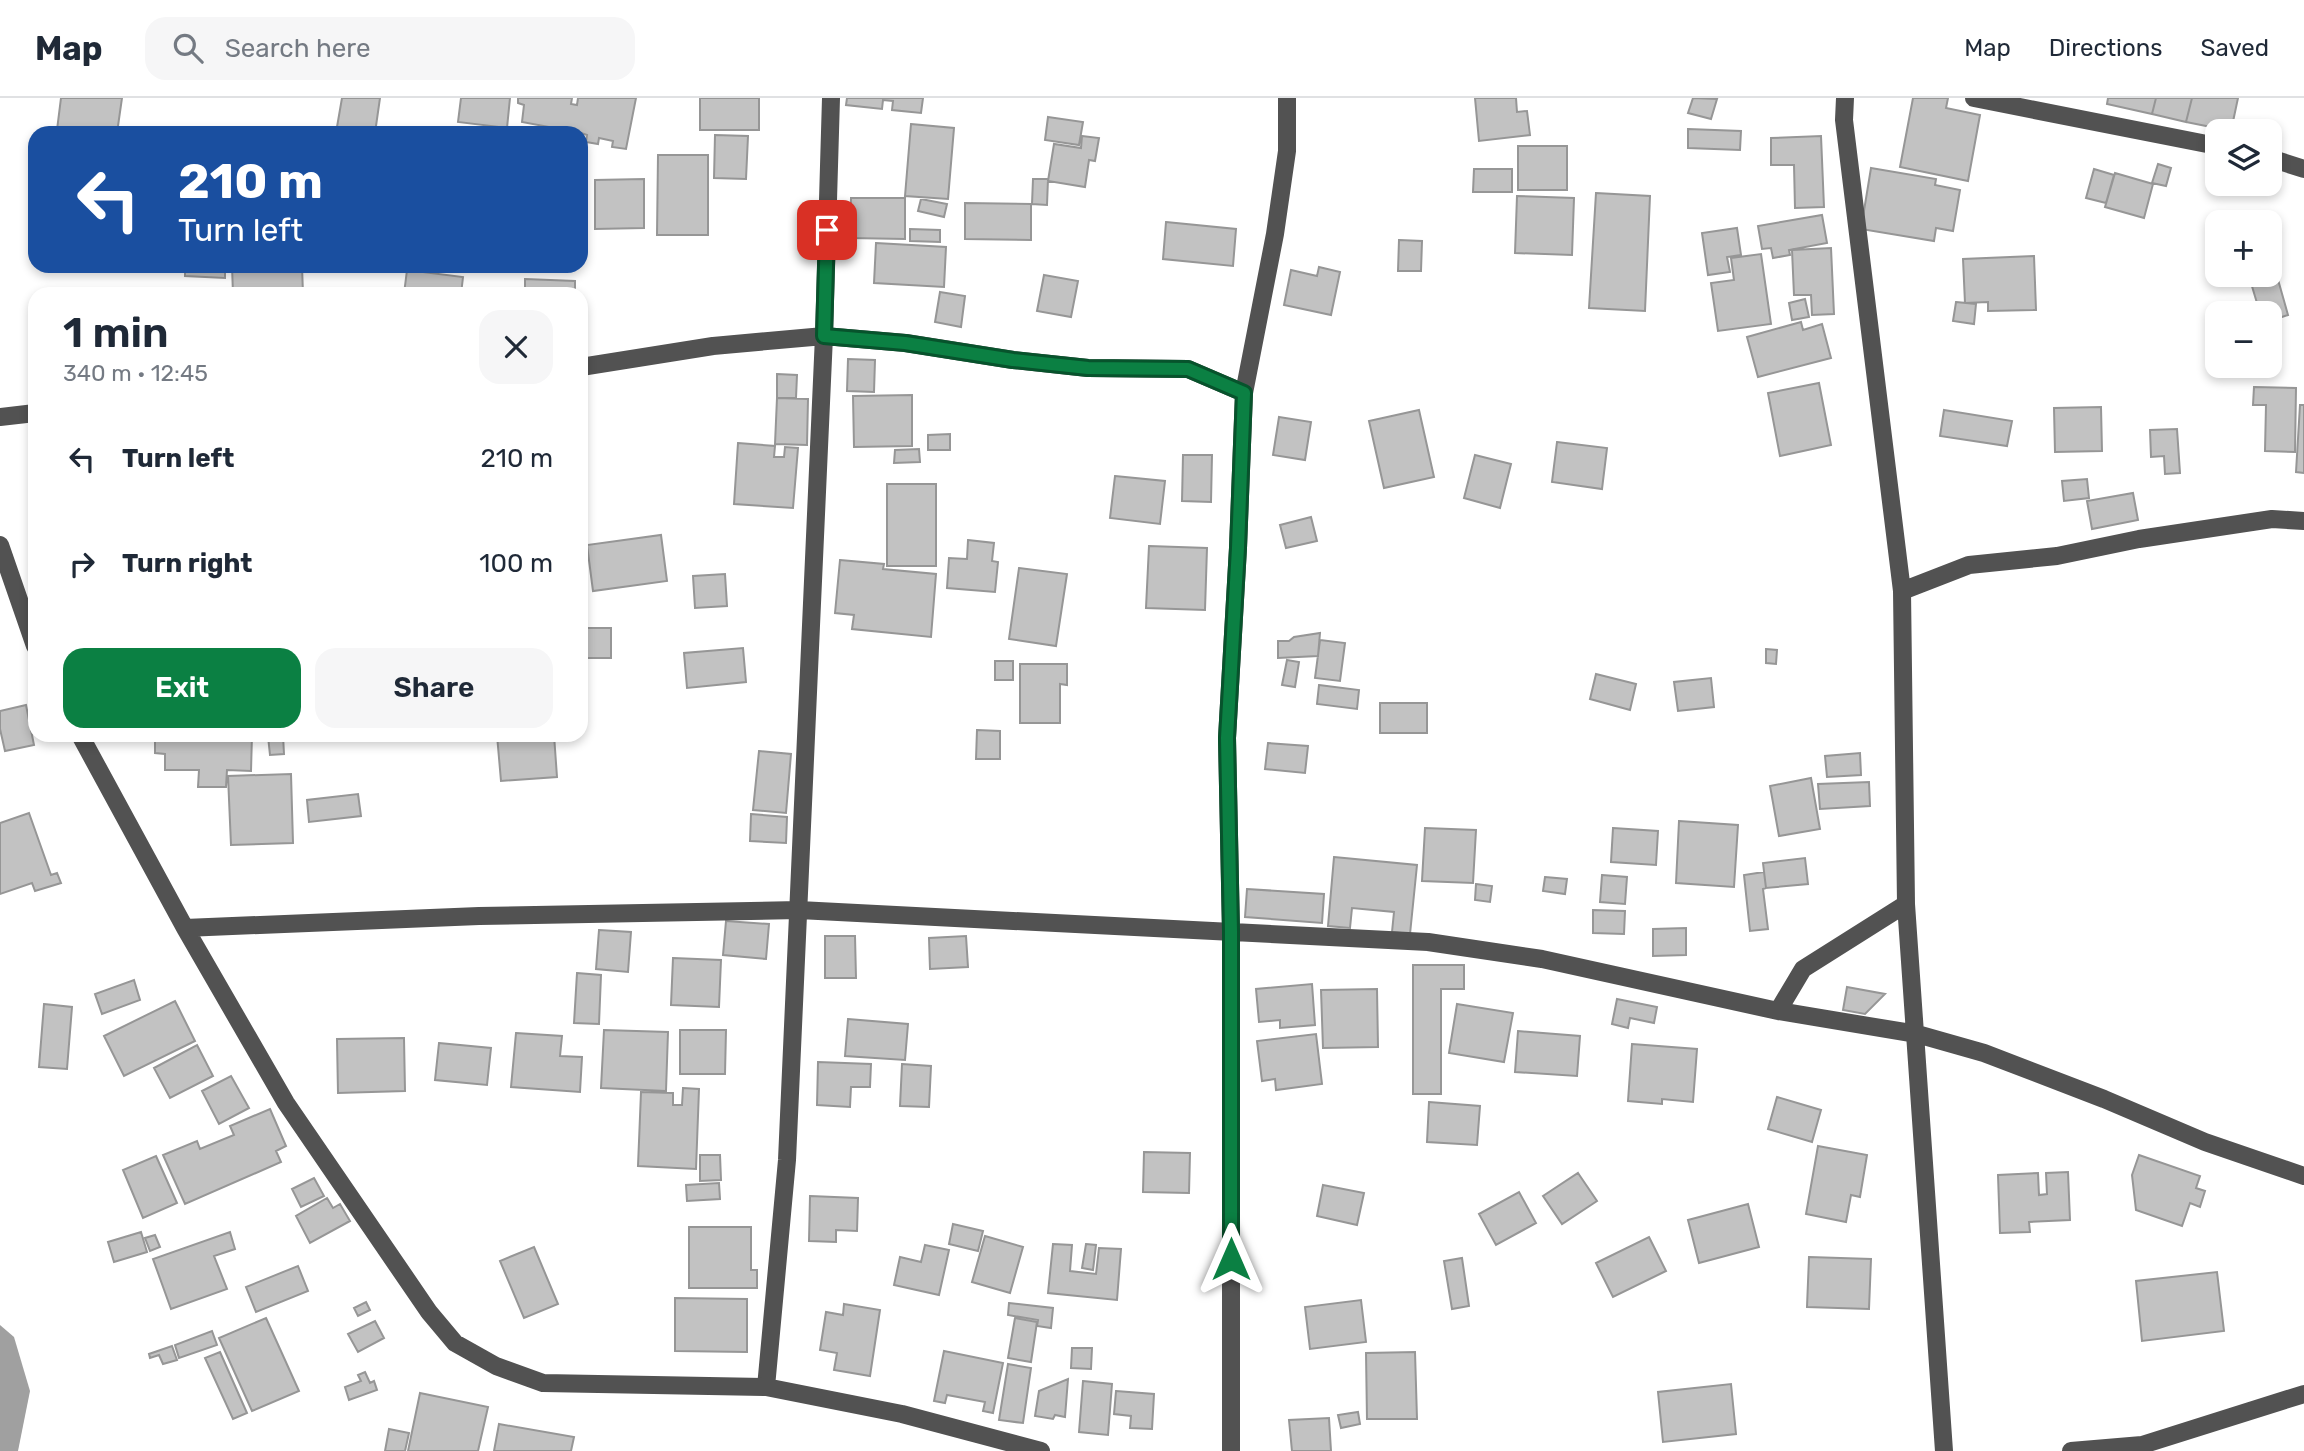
<!DOCTYPE html>
<html lang="en">
<head>
<meta charset="utf-8">
<style>
	:root { --surface:#fff; --page:#f6f6f7; --text:#1f2937; --muted:#747a83; --line:#e0e1e3; --accent:#0b8043 }
	body { margin:0; font-family:Rubik,sans-serif; background:var(--page); color:var(--text); height:100vh; display:flex; flex-direction:column; font-size:26px; white-space:nowrap }
	* { box-sizing:border-box; margin:0 }
	p { font-size:23px; color:var(--muted) }
	.icon { flex:none; width:38px; height:38px; fill:none; stroke:currentColor; stroke-width:2; stroke-linecap:round; stroke-linejoin:round }
	.map { position:relative; flex:1; overflow:hidden }
	.panel { position:absolute; left:28px; top:189px; width:560px; height:455px; display:flex; flex-direction:column; background:var(--surface); border-radius:21px; box-shadow:0 4px 10px #0003 }
	.panel>* { flex:none }
	.hud { position:absolute; left:28px; top:28px; width:560px; height:147px; border-radius:21px; box-shadow:0 4px 10px #0003; background:#1a4fa0; color:#fff; overflow:hidden }
	.fabs { position:absolute; left:2205px; top:21px; display:grid; gap:14px }
	.fabs a { display:grid; place-items:center; width:77px; height:77px; border-radius:14px; background:var(--surface); box-shadow:0 4px 10px #0003; font-size:35px }
	.pin { position:absolute; display:grid; place-items:center; width:60px; height:60px; color:#fff; margin:-30px; border-radius:14px; box-shadow:0 4px 10px #0006 }
	.me { position:absolute; width:77px; margin:-38px; rotate:0deg; stroke-linejoin:round; filter:drop-shadow(0 0 5px #0008) }
	.turn { display:flex; align-items:center; gap:24px; height:147px; padding:0 35px; font-size:32px }
	.turn .icon { width:91px; height:91px; stroke-width:2.5 }
	.turn b { display:block; font-size:49px; line-height:60px }
	.round { display:grid; place-items:center; flex:none; width:74px; height:74px; border-radius:21px; background:var(--page) }
	.head { display:flex; align-items:center; justify-content:space-between; height:119px; padding:0 35px }
	h1 { font-size:42px; font-weight:600; line-height:52px }
	.action { display:flex; gap:14px; margin-top:auto; padding:14px 35px }
	.action a { flex:1; height:80px; border-radius:21px; background:var(--accent); color:#fff; font-size:28px; font-weight:600; line-height:80px; text-align:center }
	.action a+a { background:var(--page); color:var(--text) }
	ul { padding:0; list-style:none }
	li { display:flex; align-items:center; gap:21px; height:105px; padding:0 35px }
	li div { flex:1 }
	li b { display:block; font-size:26px }
	li em { font-style:normal }
	header { display:flex; align-items:center; gap:42px; box-sizing:border-box; height:98px; padding:0 35px; background:var(--surface); border-bottom:2px solid var(--line) }
	header strong { font-size:33px }
	nav { display:flex; gap:38px; margin-inline-start:auto; font-size:24px }
	.search { width:490px; height:63px; background:var(--page); display:flex; align-items:center; gap:18px; box-sizing:border-box; padding:0 24px; border-radius:21px; color:var(--muted); font-size:26px }
	.map>svg:first-child { display:block }
</style>
</head>
<body>
<header>
<strong>Map</strong>
<div class="search"><svg class="icon" aria-label="search" viewBox="0 0 24 24"><circle cx="10" cy="10" r="6"/><path d="M15 15l6 6"/></svg>Search here</div>
<nav><a>Map</a><a>Directions</a><a>Saved</a></nav>
</header>
<div class="map">
<svg width="2304" height="1353" viewBox="0 0 2304 1353">
	<rect width="100%" height="100%" fill="#fff"/>
	<path fill="#a0a0a0" d="M0,1227L14,1239L30,1293L18,1353H0Z"/>
	<path fill="#c2c2c2" stroke="#969696" stroke-width="2" d="M61,0H122L117,35H79L57,32Z
		M342,0H380L375,35L337,29Z
		M461,0H510L507,30L458,24Z
		M518,0H572L571,6L577,7L578,0H636L626,51L612,49L613,43L599,40L598,46L586,44L587,37L581,35L522,24L524,7L518,5Z
		M700,0H759V32H700Z
		M847,0H923L921,15L892,12L893,3L883,2L882,11L846,7Z
		M1475,0H1516L1517,14L1527,13L1530,37L1479,43Z
		M1693,0L1717,1L1711,21L1688,15Z
		M1913,0H1948L1946,10L1980,17L1968,83L1900,69Z
		M2108,0H2156L2152,16L2107,6Z
		M2156,0H2192L2186,24L2152,16Z
		M2192,0H2238L2231,33L2186,24Z
		M1048,19L1083,24L1079,47L1045,42Z
		M911,26L954,30L948,101L905,98Z
		M1688,31L1741,33L1740,52L1688,50Z
		M715,37L748,38L746,81L714,80Z
		M1082,38L1099,40L1095,63L1089,62L1085,89L1048,83L1054,46L1081,50Z
		M1821,38L1824,109L1795,110L1794,67H1771V40Z
		M1518,48H1567V92H1518Z
		M658,57H708V137H657Z
		M2158,66L2171,70L2166,88L2152,85Z
		M1871,70L1936,81L1935,87L1960,92L1953,133L1936,130L1934,143L1861,131Z
		M1474,71H1512V94H1473Z
		M2094,71L2114,77L2106,105L2086,100Z
		M2115,75L2153,86L2144,120L2105,109Z
		M644,81V130L595,131V82Z
		M1033,81H1048L1047,107L1032,106Z
		M1596,95L1650,98L1645,213L1589,210Z
		M1517,98L1574,100L1572,157L1515,155Z
		M851,100H905V141L850,140Z
		M921,101L947,106L944,119L918,113Z
		M965,105L1031,106V142L965,141Z
		M1822,117L1827,145L1789,152L1790,157L1773,160L1771,150L1762,151L1758,128Z
		M1166,124L1236,131L1233,168L1163,161Z
		M1737,130L1741,157L1727,159L1730,174L1708,177L1702,135Z
		M910,131L940,132V144L910,143Z
		M1399,142L1422,143L1421,173H1398Z
		M876,145L946,149L944,189L874,185Z
		M1831,150L1834,216L1812,217L1811,197H1794L1792,152Z
		M1761,156L1771,226L1718,233L1711,185L1734,182L1731,160Z
		M2034,158L2036,212L1988,213V204L1965,205L1963,161Z
		M185,168H225V180L185,178Z
		M232,168H302L303,196H233Z
		M1319,169L1340,174L1331,217L1284,207L1291,172L1317,178Z
		M407,172L463,179L461,196H404Z
		M1044,177L1078,183L1071,219L1037,213Z
		M2277,178L2288,217L2270,223V215H2260L2251,185Z
		M525,181L575,183V196H525Z
		M940,194L965,198L961,229L935,224Z
		M1805,201L1809,219L1792,222L1789,205Z
		M1956,204L1976,206L1974,226L1953,223Z
		M1801,224L1803,232L1822,226L1831,260L1758,279L1747,239Z
		M848,261L875,262L874,294L847,293Z
		M777,276L797,277L796,300H777Z
		M1819,285L1831,347L1780,358L1768,295Z
		M2254,289L2296,290L2295,354L2265,353L2266,307H2253Z
		M912,297V348L854,349L853,298Z
		M777,300L808,301L807,347L775,346Z
		M2300,307H2304V375L2296,374Z
		M2101,309L2102,353L2055,354L2054,310Z
		M1419,312L1434,379L1384,390L1369,323Z
		M1944,312L2012,323L2007,348L1940,338Z
		M1279,319L1311,324L1305,362L1273,357Z
		M2177,331L2180,375L2165,376L2164,358L2151,359L2150,332Z
		M950,336V352H928V337Z
		M1557,344L1607,350L1602,391L1552,384Z
		M738,345L775,348L774,359H784L785,349L798,350L793,410L734,406Z
		M919,351L920,364L894,365L895,352Z
		M1183,357H1212L1211,404L1182,403Z
		M1475,357L1511,366L1500,410L1464,400Z
		M1115,378L1165,383L1160,426L1110,420Z
		M2087,381L2089,400L2064,403L2062,383Z
		M887,386H936V468H887Z
		M2133,395L2138,422L2092,431L2087,403Z
		M1311,419L1317,443L1286,450L1280,427Z
		M661,437L667,483L593,493L587,447Z
		M968,442L994,445L992,463L998,464L995,494L947,490L949,460L967,461Z
		M1149,448L1207,450L1205,512L1146,510Z
		M840,462L884,466L883,471L936,476L931,539L852,531L854,517L835,515Z
		M1019,470L1067,476L1056,548L1009,541Z
		M725,476L727,508L695,510L693,478Z
		M581,530H611V560H581Z
		M1320,535L1318,558L1278,560V543H1289L1294,539Z
		M1320,542L1345,545L1340,583L1315,580Z
		M743,550L746,584L687,590L684,555Z
		M1766,551L1777,552L1776,566L1766,565Z
		M1287,562L1299,564L1295,589L1282,587Z
		M995,563H1013V582H995Z
		M1020,566H1067V587L1060,586V625H1020Z
		M1596,576L1636,586L1630,612L1590,601Z
		M1711,580L1714,609L1678,613L1674,584Z
		M1319,587L1359,592L1357,611L1317,606Z
		M1380,605H1427V635H1380Z
		M26,607L34,647L5,653L0,631V613Z
		M977,632L1000,633V661H976Z
		M155,637H252L251,673L227,672L226,689H198L199,672H165V656L155,655Z
		M273,637H283L284,656L270,657L268,638Z
		M497,637H554L557,679L501,683Z
		M1268,645L1308,648L1305,675L1265,671Z
		M759,653L791,656L786,715L753,712Z
		M1860,655L1861,677L1827,679L1825,658Z
		M291,676L293,745L231,747L228,678Z
		M1811,680L1820,731L1779,738L1770,688Z
		M1869,684L1870,708L1820,711L1818,686Z
		M358,696L361,718L309,724L307,702Z
		M29,715L51,777L57,775L61,785L35,793L32,785L0,796V725Z
		M751,716L787,719L786,745L750,743Z
		M1679,723L1738,727L1734,789L1676,785Z
		M1425,730L1476,732L1473,785L1422,783Z
		M1613,730L1658,733L1656,767L1611,764Z
		M1334,759L1417,767L1410,836L1392,834L1394,814L1352,810L1350,830L1328,828Z
		M1805,760L1808,786L1766,790L1763,765Z
		M1764,774L1766,790L1763,791L1768,831L1750,833L1744,777Z
		M1602,777L1627,779L1625,806L1600,804Z
		M1545,779L1567,781L1565,796L1543,793Z
		M1476,786L1492,788L1490,804L1475,802Z
		M1247,791L1324,796L1322,825L1245,819Z
		M1593,812L1625,813L1624,836L1593,835Z
		M726,823L769,826L766,861L723,857Z
		M1686,830V857L1653,858V831Z
		M599,832L631,834L628,874L596,871Z
		M825,838H855L856,880H825Z
		M966,838L968,869L930,871L929,840Z
		M673,860L721,862L719,909L671,907Z
		M1413,867H1464V891H1441V996H1413Z
		M577,875L601,877L599,926L574,925Z
		M134,882L140,902L102,916L95,896Z
		M1312,886L1315,927L1280,930V922L1259,924L1256,891Z
		M1847,889L1885,896L1865,916L1843,912Z
		M1377,891L1378,949L1323,950L1321,892Z
		M1617,901L1657,909L1654,925L1630,920L1628,930L1612,926Z
		M175,903L195,943L124,978L104,938Z
		M44,906L72,909L67,971L39,969Z
		M1457,906L1513,915L1504,964L1449,955Z
		M848,921L908,926L905,962L845,958Z
		M604,932L668,934L666,993L601,990Z
		M680,932H726L725,976H680Z
		M1518,933L1580,938L1577,978L1515,974Z
		M516,935L562,938L560,958L582,959L580,994L511,989Z
		M1316,936L1322,986L1276,992L1275,981L1262,983L1257,943Z
		M404,940L405,993L338,995L337,941Z
		M439,945L491,950L487,987L435,982Z
		M1632,946L1697,951L1693,1004L1662,1001V1006L1628,1003Z
		M197,947L213,978L170,1000L154,970Z
		M818,964L871,966L870,989H851L850,1009L817,1007Z
		M902,966L931,968L929,1009L900,1008Z
		M231,978L249,1010L219,1026L202,993Z
		M683,990L699,991L696,1071L638,1068L641,994L673,995V1007H682Z
		M1777,999L1821,1012L1812,1044L1768,1031Z
		M1429,1004L1480,1008L1477,1047L1427,1044Z
		M270,1011L286,1048L276,1053L281,1064L185,1106L163,1057L197,1043L200,1051L234,1037L230,1028Z
		M1818,1048L1867,1057L1860,1099L1851,1097L1846,1124L1806,1116Z
		M1144,1054L1190,1055L1189,1095L1143,1094Z
		M700,1057H720L721,1082L700,1083Z
		M2139,1057L2200,1078L2196,1090L2205,1093L2200,1109L2190,1105L2182,1128L2136,1112L2132,1077Z
		M156,1058L177,1105L143,1120L123,1072Z
		M2068,1074L2070,1122L2029,1124L2030,1134L2000,1135L1998,1077L2038,1075L2039,1097L2047,1096L2046,1075Z
		M1578,1075L1597,1103L1562,1126L1543,1098Z
		M314,1080L324,1098L301,1109L292,1091Z
		M719,1085L720,1101L687,1103L686,1087Z
		M1323,1087L1364,1095L1357,1127L1317,1118Z
		M1519,1094L1536,1125L1496,1147L1479,1116Z
		M810,1098L858,1100L857,1133L836,1132V1144L809,1143Z
		M327,1100L333,1110L340,1106L350,1123L310,1145L296,1118Z
		M1748,1106L1759,1149L1699,1165L1688,1122Z
		M953,1126L983,1133L978,1153L949,1146Z
		M689,1129H751V1172H757V1190H689Z
		M141,1134L147,1154L114,1164L108,1144Z
		M230,1134L235,1151L214,1158L227,1191L171,1211L153,1161Z
		M155,1137L160,1149L150,1153L145,1140Z
		M985,1138L1023,1149L1010,1195L972,1184Z
		M1649,1139L1666,1173L1613,1199L1596,1165Z
		M1053,1146L1072,1147L1070,1173L1096,1176L1099,1150L1121,1151L1117,1202L1048,1195Z
		M1086,1146L1096,1147L1093,1172L1082,1170Z
		M925,1147L949,1152L939,1197L894,1187L900,1159L921,1164Z
		M534,1149L558,1206L524,1220L500,1163Z
		M1809,1159L1871,1161L1869,1211L1807,1209Z
		M1462,1160L1469,1208L1452,1211L1444,1163Z
		M298,1168L308,1193L256,1214L246,1189Z
		M2217,1174L2224,1233L2142,1243L2136,1183Z
		M675,1200L747,1201V1254L675,1253Z
		M1361,1202L1366,1244L1310,1251L1305,1209Z
		M366,1204L370,1212L358,1218L354,1210Z
		M1009,1205L1053,1210L1051,1230L1037,1228L1038,1222L1008,1217Z
		M844,1206L880,1212L870,1278L834,1272L837,1255L820,1252L826,1214L843,1217Z
		M266,1220L299,1293L252,1313L219,1240Z
		M1015,1220L1037,1224L1031,1264L1008,1260Z
		M375,1223L384,1240L358,1254L348,1236Z
		M212,1233L217,1247L179,1260L175,1247Z
		M172,1248L177,1262L163,1266L159,1257L150,1260L149,1256Z
		M1072,1250H1092L1091,1271L1071,1270Z
		M944,1253L1003,1265L993,1315L983,1313L985,1304L947,1297L945,1305L934,1303Z
		M220,1254L247,1315L233,1321L205,1260Z
		M1415,1254L1417,1321H1367L1366,1255Z
		M1008,1266L1031,1270L1023,1325L999,1322Z
		M365,1274L370,1285L374,1283L377,1292L349,1302L345,1289L361,1283L358,1277Z
		M1068,1281L1065,1319L1055,1317L1053,1321L1035,1318L1039,1293Z
		M1083,1283L1112,1286L1108,1337L1079,1334Z
		M1731,1286L1736,1336L1663,1344L1658,1294Z
		M1116,1293L1154,1296L1152,1331L1130,1330L1131,1318L1114,1316Z
		M420,1295L488,1309L478,1353H408Z
		M1358,1314L1360,1326L1341,1330L1338,1317Z
		M1329,1320L1331,1353H1292L1289,1322Z
		M499,1326L574,1339L571,1353H494Z
		M389,1331L409,1335L405,1353H385Z"/>
	<g fill="none" stroke-linecap="round" stroke-linejoin="round">
		<path stroke="#525252" stroke-width="18" d="M1845,0L1844,22L1902,493L1906,806L1944,1353
			M1974,0L2217,48
			M2270,60L2304,71
			M581,269L713,248L824,238L906,245L1013,262L1088,270L1188,271L1244,295
			M0,319L35,315
			M0,447L35,548
			M1902,493L1969,467L2057,458L2139,441L2272,421L2304,423
			M80,637L185,830L286,1005L429,1214L455,1245L496,1268L543,1285L766,1289L902,1316L1041,1353
			M185,830L479,818L799,812L1428,844L1542,861L1778,913L1917,936L1984,955L2104,1001L2205,1044L2304,1078
			M1778,913L1803,871L1906,806
			M766,1289L787,1062L824,238L831,0
			M1231,1353V833L1227,640L1238,450L1244,295L1275,136L1287,53V0
			M2071,1353L2142,1347L2304,1296"/>
	</g>
	<g fill="none" stroke-linecap="round" stroke-linejoin="round">
		<g stroke="#07532c" stroke-width="18">
			<path id="route" d="M827,132L824,238L905,245L1013,262L1088,270L1188,271L1244,295L1238,450L1227,640L1231,833V1161"/>
		</g>
		<use href="#route" stroke="#0b8043" stroke-width="12"/>
	</g>
</svg>
<div class="fabs">
<a><svg class="icon" aria-label="layers" viewBox="0 0 24 24"><path d="M12 4l9 5-9 5-9-5zM3 14l9 5 9-5"/></svg></a>
<a>+</a>
<a>−</a>
</div>
<div class="pin" style="left:827px;top:132px;background:#d93025"><svg class="icon" aria-label="arrive" viewBox="0 0 24 24"><path d="M6 21V4h12l-3 4 3 4H6"/></svg></div>
<svg class="me" style="left:1231px;top:1161px" viewBox="-20 -20 40 40"><path d="M0-17L14 15 0 8-14 15z" fill="#0b8043" stroke="#fff" stroke-width="4"/></svg>
<div class="hud">
<div class="turn"><svg class="icon" aria-label="left" viewBox="0 0 24 24"><path d="M17 20v-9H6M10 6l-5 5 5 5"/></svg><div><b>210 m</b>Turn left</div></div>
</div>
<section class="panel">
<div class="head"><div><h1>1 min</h1><p>340 m · 12:45</p></div><a class="round"><svg class="icon" aria-label="close" viewBox="0 0 24 24"><path d="M6 6l12 12M18 6L6 18"/></svg></a></div>
<ul>
<li><svg class="icon" aria-label="left" viewBox="0 0 24 24"><path d="M17 20v-9H6M10 6l-5 5 5 5"/></svg><div><b>Turn left</b></div><em>210 m</em></li>
<li><svg class="icon" aria-label="right" viewBox="0 0 24 24"><path d="M7 20v-9h11M14 6l5 5-5 5"/></svg><div><b>Turn right</b></div><em>100 m</em></li>
</ul>
<div class="action"><a>Exit</a><a>Share</a></div>
</section>
</div>
</body>
</html>
